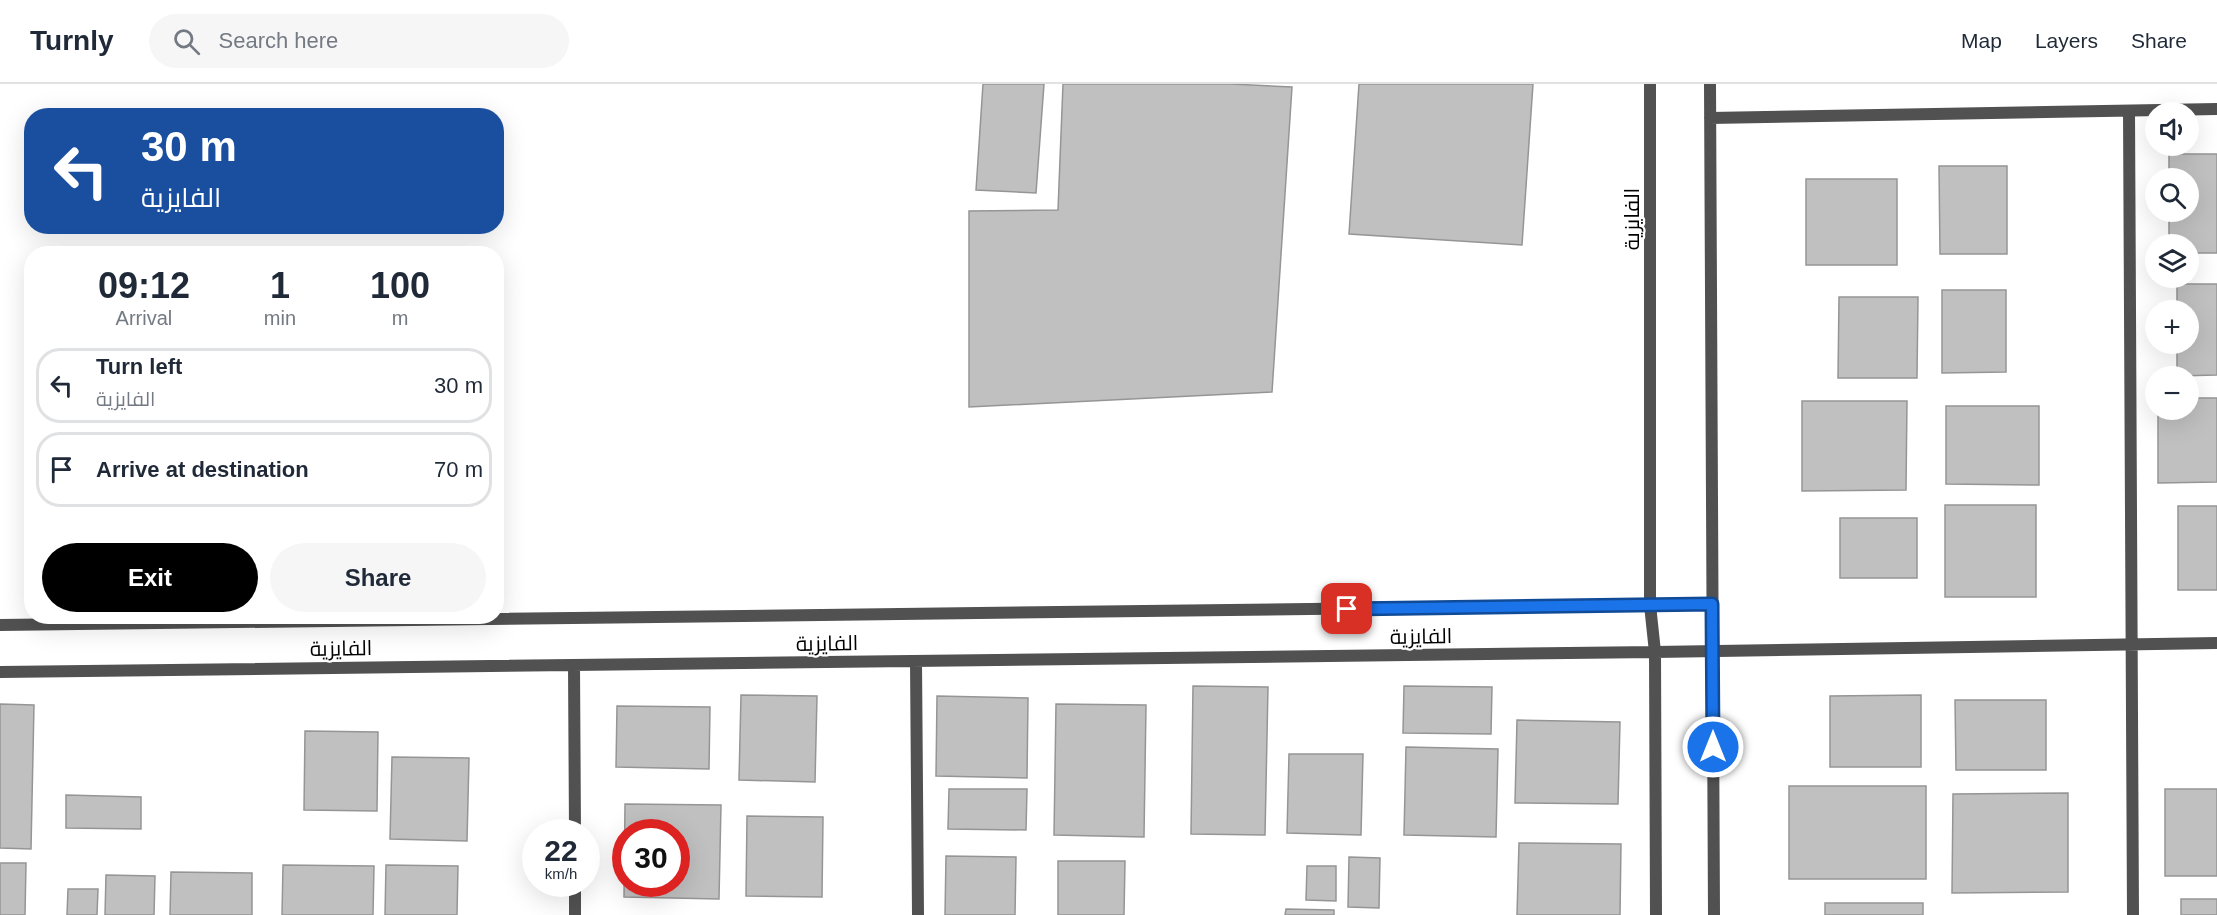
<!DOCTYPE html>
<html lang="en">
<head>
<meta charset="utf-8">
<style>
	:root { --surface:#fff; --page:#f6f6f7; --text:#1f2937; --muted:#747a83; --line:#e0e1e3; --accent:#000 }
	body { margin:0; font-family:Helvetica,Cairo,sans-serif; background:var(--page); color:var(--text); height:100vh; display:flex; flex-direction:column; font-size:22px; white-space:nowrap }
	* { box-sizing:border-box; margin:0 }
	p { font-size:20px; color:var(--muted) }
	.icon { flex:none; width:33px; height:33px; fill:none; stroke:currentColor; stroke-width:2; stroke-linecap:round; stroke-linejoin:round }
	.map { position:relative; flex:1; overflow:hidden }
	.details { position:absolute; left:24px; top:162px; width:480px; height:378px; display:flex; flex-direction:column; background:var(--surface); border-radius:24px; box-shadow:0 6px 24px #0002 }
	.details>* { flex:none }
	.guide { position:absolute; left:24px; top:24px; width:480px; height:126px; border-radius:24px; box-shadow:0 6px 24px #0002; background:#1a4fa0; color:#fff; overflow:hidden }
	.tools { position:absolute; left:2145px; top:18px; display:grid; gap:12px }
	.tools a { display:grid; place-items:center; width:54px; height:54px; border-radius:50%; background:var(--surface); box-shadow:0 6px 24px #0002; font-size:30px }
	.speed { position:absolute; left:522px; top:735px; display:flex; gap:12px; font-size:30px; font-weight:700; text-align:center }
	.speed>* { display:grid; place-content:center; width:78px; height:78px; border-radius:50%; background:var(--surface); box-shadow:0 6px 24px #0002; line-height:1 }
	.speed small { font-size:15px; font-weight:400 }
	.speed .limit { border:9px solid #d22; background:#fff; color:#111 }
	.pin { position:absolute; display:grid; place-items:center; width:51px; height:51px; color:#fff; margin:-26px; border-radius:12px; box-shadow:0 3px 9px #0006 }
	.me { position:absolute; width:66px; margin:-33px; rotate:0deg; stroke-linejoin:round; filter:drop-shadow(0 0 4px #0008) }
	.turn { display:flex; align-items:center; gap:21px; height:126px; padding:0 18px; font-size:27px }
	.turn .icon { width:78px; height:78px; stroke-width:2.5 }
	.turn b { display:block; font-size:42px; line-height:51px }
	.eta { display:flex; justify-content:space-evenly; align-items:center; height:102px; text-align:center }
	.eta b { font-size:36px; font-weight:600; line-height:42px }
	.cta { display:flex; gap:12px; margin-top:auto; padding:12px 18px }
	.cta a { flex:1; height:69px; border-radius:36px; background:var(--accent); color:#fff; font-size:24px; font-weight:600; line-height:69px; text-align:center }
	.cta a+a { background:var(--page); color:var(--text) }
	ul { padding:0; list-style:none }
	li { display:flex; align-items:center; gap:18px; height:75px; margin:0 12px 9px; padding:0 6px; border:3px solid var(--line); border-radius:24px }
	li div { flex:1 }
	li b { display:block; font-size:22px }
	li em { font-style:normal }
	header { display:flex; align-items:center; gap:36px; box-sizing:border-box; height:84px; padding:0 30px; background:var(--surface); border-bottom:2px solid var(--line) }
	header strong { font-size:28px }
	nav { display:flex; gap:33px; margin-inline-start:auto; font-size:21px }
	.search { width:420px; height:54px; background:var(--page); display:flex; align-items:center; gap:15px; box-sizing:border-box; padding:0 21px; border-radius:33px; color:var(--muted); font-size:22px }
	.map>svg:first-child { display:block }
</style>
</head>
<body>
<header>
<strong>Turnly</strong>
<div class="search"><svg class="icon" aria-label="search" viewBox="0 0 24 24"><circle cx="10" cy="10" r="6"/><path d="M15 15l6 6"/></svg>Search here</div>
<nav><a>Map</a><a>Layers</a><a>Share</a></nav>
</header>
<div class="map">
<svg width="2217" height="831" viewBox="0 0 2217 831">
	<rect width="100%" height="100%" fill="#fff"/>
	<path fill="#c0c0c0" stroke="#959595" stroke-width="1.5" fill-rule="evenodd" d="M983,0H1044L1036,109L976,106Z
		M1063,0H1231L1292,3L1272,308L969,323V127L1058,126Z
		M1359,0H1533L1522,161L1349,150Z
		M2169,70H2217V169H2188V160H2169V128H2188V94H2169Z
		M1939,82H2007V170H1940Z
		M1806,95H1897V181H1806Z
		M2177,200H2217V291L2177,292V260H2188V226H2177Z
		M1942,206H2006V288L1942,289Z
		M1839,213H1918L1917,294H1838Z
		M2188,314H2217V398L2158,399V326H2188Z
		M1802,317H1907L1906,406L1802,407Z
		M1946,322H2039V401L1946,400Z
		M1945,421H2036V513H1945Z
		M2178,422H2217V506H2178Z
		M1840,434H1917V494H1840Z
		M1193,602L1268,603L1265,751L1191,750Z
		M1404,602L1492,603L1491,650L1403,649Z
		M741,611L817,612L815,698L739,696Z
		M1921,611V683H1830V612Z
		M937,612L1028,614L1027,694L936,692Z
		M1955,616H2046V686H1956Z
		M0,620L34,621L31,765L0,764Z
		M1056,620L1146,621L1144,753L1054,751Z
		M617,622L710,623L709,685L616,683Z
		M1517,636L1620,638L1618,720L1515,719Z
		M305,647L378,648L377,727L304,726Z
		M1406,663L1498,665L1496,753L1404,751Z
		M1289,670H1363L1361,751L1287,749Z
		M392,673L469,674L467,757L390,755Z
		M1789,702H1926V795H1789Z
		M949,705H1027L1026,746L948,745Z
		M2165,705H2217V792H2165Z
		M2068,709V808L1952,809L1953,710Z
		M66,711L141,713V745L66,744Z
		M625,720L721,721L719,815L624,813ZM626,748H676V800H626Z
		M747,732L823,733L822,813L746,812Z
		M1519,759L1621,760L1620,831H1517Z
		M946,772L1016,773L1015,831H945Z
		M1349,773L1380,774L1379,824L1348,823Z
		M1058,777H1125L1124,831H1058Z
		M0,779H26L25,831H0Z
		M283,781L374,782L373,831H282Z
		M386,781L458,782L457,831H385Z
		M1307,782H1336V817L1306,816Z
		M171,788L252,789V831H170Z
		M106,791L155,792L154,831H105Z
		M68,805H98L97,831H67Z
		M2181,815H2217V831H2181Z
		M1825,819H1923V831H1825Z
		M1286,825L1334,826V831H1285Z"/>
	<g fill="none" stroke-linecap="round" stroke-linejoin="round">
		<path stroke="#515151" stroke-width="12" d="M1650,0V521L1655,568L1656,831
			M1710,0L1714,831
			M2129,27L2133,831
			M1710,34L2217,25
			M0,541L1712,520
			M916,577L918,831
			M574,581L575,748
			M0,588L1655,568L2217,559
			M575,800V831"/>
	</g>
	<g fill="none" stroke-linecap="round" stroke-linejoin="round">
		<g stroke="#114b97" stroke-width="15">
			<path id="route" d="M1347,525L1712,520L1713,663"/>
		</g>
		<use href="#route" stroke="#1a73e8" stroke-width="10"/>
	</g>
	<g text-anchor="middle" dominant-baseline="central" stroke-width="4.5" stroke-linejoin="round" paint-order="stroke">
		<g font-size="21" fill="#000" stroke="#fff">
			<text transform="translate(1631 135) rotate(-90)">الفايزية</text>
			<text transform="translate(1421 552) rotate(-1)">الفايزية</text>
			<text transform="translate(827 559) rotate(-1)">الفايزية</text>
			<text transform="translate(341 564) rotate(-1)">الفايزية</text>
		</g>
	</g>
</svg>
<div class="tools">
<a><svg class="icon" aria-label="sound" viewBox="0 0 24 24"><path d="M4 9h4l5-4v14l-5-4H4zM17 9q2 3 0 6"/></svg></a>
<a><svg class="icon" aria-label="search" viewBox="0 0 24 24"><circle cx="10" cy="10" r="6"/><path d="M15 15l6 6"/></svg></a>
<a><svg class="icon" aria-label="layers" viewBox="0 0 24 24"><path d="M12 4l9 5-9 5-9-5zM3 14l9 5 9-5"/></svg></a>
<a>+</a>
<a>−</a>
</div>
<div class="speed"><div>22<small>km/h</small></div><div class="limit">30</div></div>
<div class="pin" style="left:1347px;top:525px;background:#d93025"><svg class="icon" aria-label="arrive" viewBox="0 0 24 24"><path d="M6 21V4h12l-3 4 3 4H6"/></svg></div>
<svg class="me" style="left:1713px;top:663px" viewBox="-20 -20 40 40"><circle r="17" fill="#1a73e8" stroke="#fff" stroke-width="3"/><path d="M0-11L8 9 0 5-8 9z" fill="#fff"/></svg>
<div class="guide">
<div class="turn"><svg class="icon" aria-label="left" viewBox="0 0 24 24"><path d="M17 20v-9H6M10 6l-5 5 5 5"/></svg><div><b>30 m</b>الفايزية</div></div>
</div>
<section class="details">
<div class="eta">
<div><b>09:12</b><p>Arrival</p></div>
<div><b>1</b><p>min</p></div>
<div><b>100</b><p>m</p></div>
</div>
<ul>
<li><svg class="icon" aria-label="left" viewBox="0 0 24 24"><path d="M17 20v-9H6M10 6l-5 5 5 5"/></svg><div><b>Turn left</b><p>الفايزية</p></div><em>30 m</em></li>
<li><svg class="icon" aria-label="arrive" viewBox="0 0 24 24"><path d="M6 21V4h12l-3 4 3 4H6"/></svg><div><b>Arrive at destination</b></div><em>70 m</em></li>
</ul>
<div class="cta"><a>Exit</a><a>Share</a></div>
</section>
</div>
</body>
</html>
